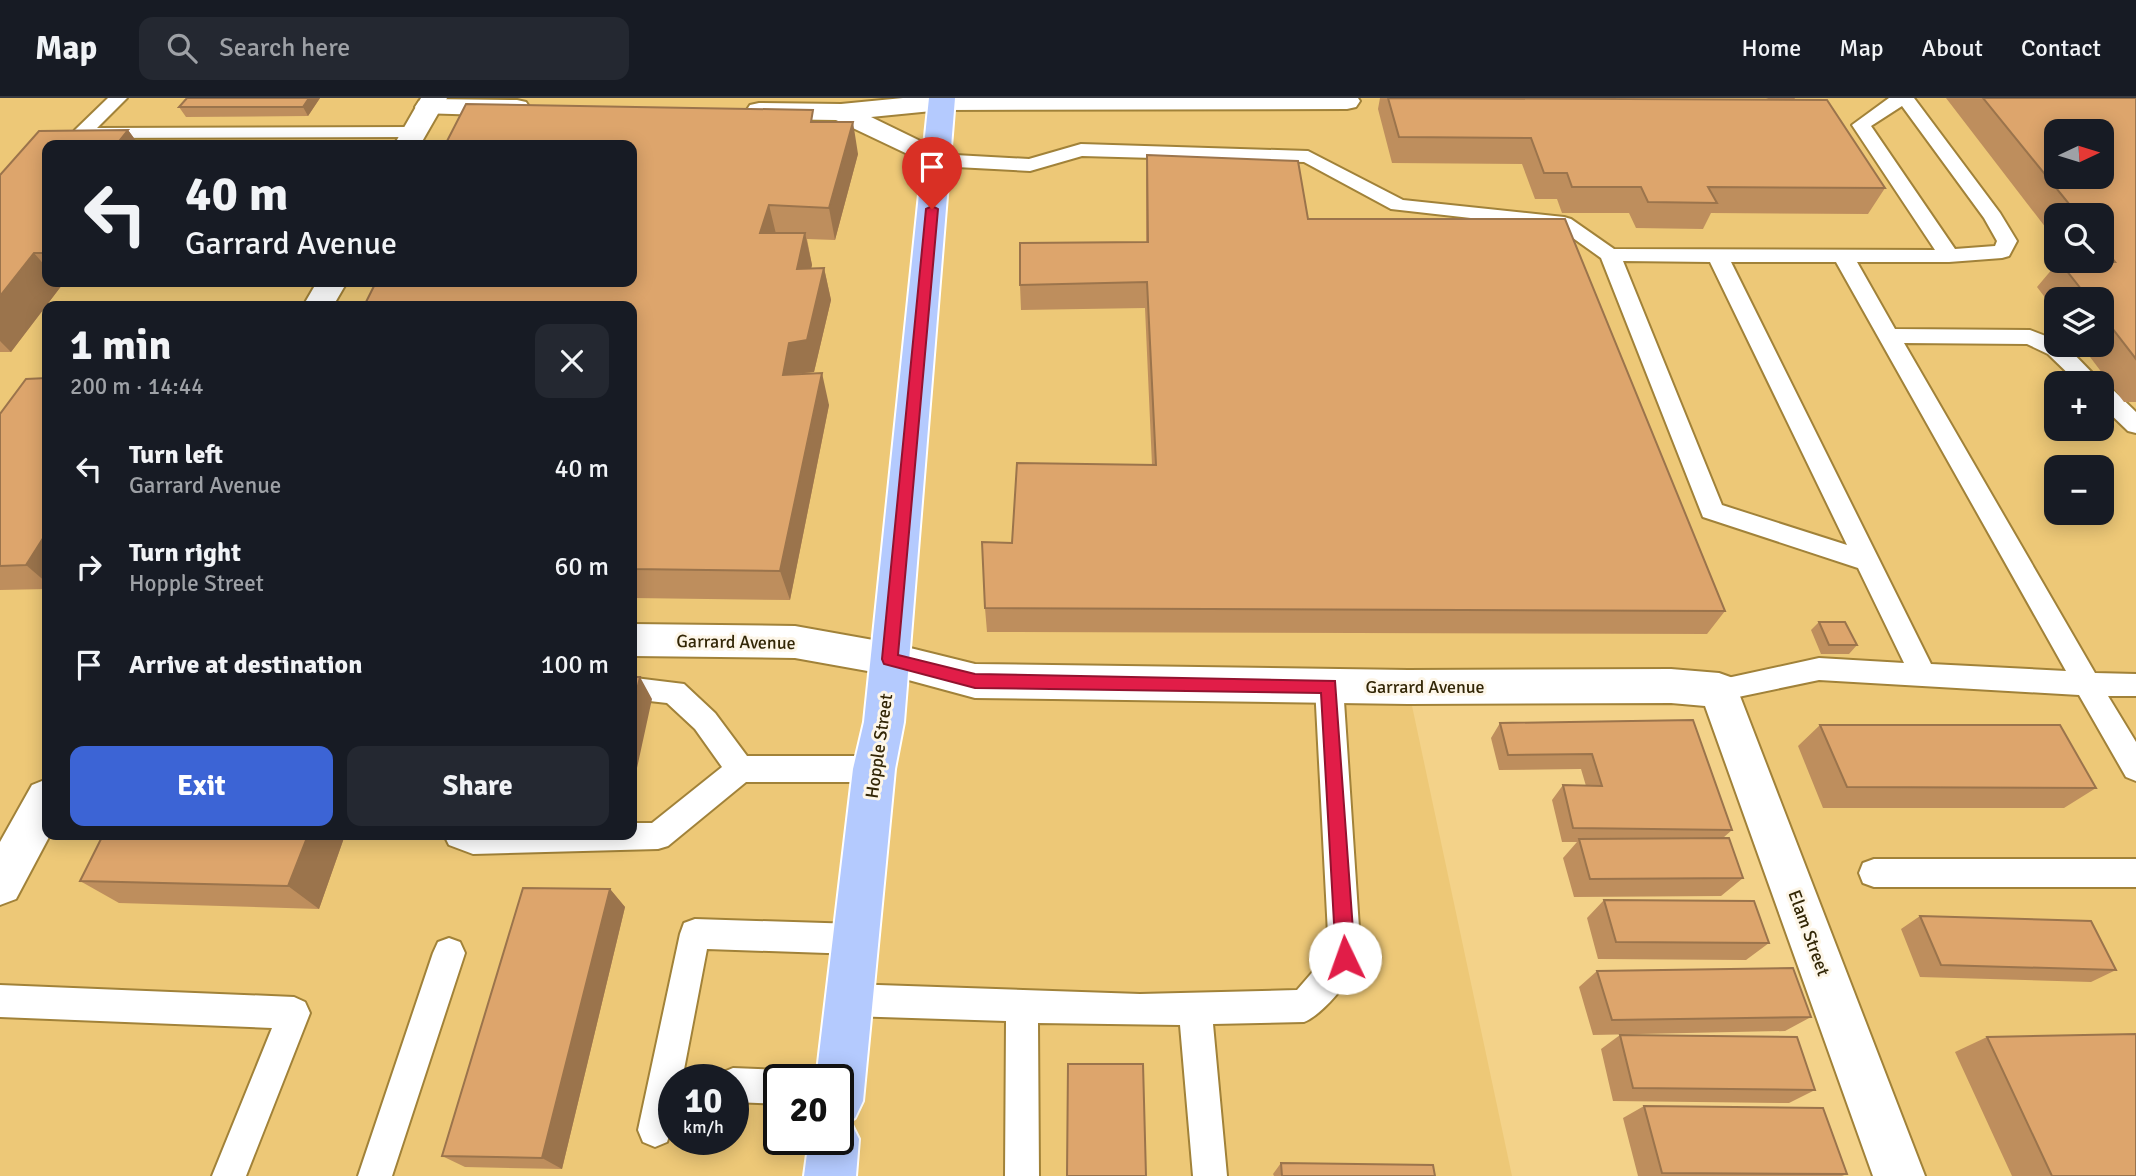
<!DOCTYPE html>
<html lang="en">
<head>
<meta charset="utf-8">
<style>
	:root { --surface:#171b24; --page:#242831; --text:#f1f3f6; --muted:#9ea1a6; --line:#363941; --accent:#3c64d5 }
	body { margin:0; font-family:Signika,sans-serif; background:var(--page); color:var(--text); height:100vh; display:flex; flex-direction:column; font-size:26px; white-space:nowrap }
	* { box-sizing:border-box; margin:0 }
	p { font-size:23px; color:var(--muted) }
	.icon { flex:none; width:38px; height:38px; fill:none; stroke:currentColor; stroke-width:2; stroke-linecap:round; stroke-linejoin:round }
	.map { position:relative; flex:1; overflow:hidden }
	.side { position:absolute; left:42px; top:203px; width:595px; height:539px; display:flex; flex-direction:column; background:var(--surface); border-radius:14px; box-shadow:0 4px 18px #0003 }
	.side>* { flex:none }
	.top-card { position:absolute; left:42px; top:42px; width:595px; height:147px; border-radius:14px; box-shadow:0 4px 18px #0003; background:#171b24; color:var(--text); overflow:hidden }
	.needle { width:46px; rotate:86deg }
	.fabs { position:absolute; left:2044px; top:21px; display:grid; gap:14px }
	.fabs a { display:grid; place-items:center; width:70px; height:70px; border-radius:14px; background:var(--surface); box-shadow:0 4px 18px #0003; font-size:35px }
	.speed { position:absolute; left:658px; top:966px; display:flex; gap:14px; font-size:35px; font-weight:700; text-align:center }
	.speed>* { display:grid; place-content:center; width:91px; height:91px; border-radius:50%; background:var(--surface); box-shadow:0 4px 18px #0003; line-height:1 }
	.speed small { font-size:18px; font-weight:400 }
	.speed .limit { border:4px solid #111; border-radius:10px; background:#fff; color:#111 }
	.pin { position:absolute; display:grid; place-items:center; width:60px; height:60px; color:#fff; margin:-72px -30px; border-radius:50% 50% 50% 0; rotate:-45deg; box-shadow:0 0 7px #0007 }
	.pin .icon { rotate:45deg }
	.me { position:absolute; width:77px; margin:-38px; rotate:357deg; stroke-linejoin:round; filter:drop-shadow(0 0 5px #0008) }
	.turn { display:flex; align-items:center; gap:24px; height:147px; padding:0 28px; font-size:32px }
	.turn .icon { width:91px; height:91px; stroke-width:2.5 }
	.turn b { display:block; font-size:49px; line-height:60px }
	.round { display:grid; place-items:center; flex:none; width:74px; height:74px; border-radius:14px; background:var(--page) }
	.summary { display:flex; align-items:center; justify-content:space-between; height:119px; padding:0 28px }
	h1 { font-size:42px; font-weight:700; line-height:52px }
	.button { display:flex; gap:14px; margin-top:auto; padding:14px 28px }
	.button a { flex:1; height:80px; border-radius:14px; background:var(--accent); color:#fff; font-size:28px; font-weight:700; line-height:80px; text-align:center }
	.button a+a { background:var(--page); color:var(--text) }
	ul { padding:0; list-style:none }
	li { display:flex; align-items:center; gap:21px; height:98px; padding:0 28px }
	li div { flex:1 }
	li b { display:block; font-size:26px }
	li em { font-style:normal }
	header { display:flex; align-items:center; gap:42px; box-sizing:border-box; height:98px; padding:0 35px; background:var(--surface); border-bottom:2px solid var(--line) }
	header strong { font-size:33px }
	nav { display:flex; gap:38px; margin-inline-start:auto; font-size:24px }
	.search { width:490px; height:63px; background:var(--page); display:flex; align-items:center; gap:18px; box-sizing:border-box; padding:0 24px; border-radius:14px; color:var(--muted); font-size:26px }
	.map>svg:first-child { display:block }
</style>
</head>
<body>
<header>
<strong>Map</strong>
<div class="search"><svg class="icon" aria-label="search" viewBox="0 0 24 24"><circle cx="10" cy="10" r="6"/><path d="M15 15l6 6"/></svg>Search here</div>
<nav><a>Home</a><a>Map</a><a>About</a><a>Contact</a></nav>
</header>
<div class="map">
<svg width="2136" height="1078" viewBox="0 0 2136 1078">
	<rect width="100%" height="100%" fill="#f3d289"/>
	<path fill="#edc877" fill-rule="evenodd" d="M0,0H2136V1078H1899L1719,592L1408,589L1512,1078H0ZM2056,33H2102V79H2056ZM47,47H632V184H47ZM2056,117H2102V163H2056ZM2056,201H2102V247H2056ZM47,208H632V737H47ZM2056,285H2102V331H2056ZM2056,369H2102V415H2056ZM674,982H733V1041H674ZM779,982H838V1041H779Z"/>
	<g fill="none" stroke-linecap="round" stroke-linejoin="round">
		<g stroke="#a18239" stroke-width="4">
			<path id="lane" d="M108,0H127L97,30L414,29L423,34L414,39L75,40L72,36L75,32Z
				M1889,0H1914L2000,115L2017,143L2009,158L2002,160L1949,164H1857L1895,231L2030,232L2056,242V247H2065L2102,285H2078L2048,256L2027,246L1904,245L2095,575L2136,576V598H2108L2136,644V683L2126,679L2079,597L1819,582L1719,603L1709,600L1705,592L1709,584L1819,560L1904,565L1858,470L1703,419L1601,160L1559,130L1391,111L1304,64L1082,58L1030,73L937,68L928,62L937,56L1029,61L1081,46L1308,53L1403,102L1564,119L1571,121L1614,151L1935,152L1852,27ZM1902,8L1984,120L1997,143L1995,148L1955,151L1871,28ZM1623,163L1710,164L1847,447L1722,407ZM1731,164H1836L2066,573L1931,566Z
				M2102,287L2110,289L2136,314V335L2128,333L2102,308Z
				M1329,577L1339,580L1343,588L1361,860C1352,880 1324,916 1304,924L1213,926L1227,1078H1193L1180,927L1038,925L1039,1078H1005L1006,923L849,918L838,913L833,902L838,891L849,886L1140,896L1297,892L1329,855L1315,588L1319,580Z
				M635,580L684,586L715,615L747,658H874L884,662L888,671L884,680L874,684H746L668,748L658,751L473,756L449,747L444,737H632V725H652L722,669L695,631L667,605L632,601V581Z
				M1874,761H2136V789H1874L1863,785L1859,775L1863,765Z
				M695,821L856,826L867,830L872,841L867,852L856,856L707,851L682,982H674V1023L667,1044L655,1049L643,1044L638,1032L680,836L684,825Z
				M449,840L460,844L465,855L392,1078H358L433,855L438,844Z
				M0,887L294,899L305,904L310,915L246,1078H212L272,930L0,919Z
				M733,970L779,972L791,977L793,982H779V1006L733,1004V982H719L721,975Z"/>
		</g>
		<g stroke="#a18239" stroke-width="4">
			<path id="street" d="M903,0H1358L1360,3L1356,9L1347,11L942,12L871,19L947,56L951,62L947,68L937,70L836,22L759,21L750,19L746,13L750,7L759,5L841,6Z
				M428,1L517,2L526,4L530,10L526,16L517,18L419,15L415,9L419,3Z
				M632,526L795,528L890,545L975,566L1408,572L1671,571L1719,575L1733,580L1925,1078H1873L1705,608L1671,605L1408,606L975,600L890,577L795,560L632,558Z"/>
		</g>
		<g stroke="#a18239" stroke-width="4">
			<path id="secondary" d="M421,0H447L420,47H394Z
				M317,184H347L333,208H303Z
				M47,681V737H50L16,801L0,807V744L32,687Z"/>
		</g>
		<g stroke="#fff" stroke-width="4">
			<path id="primary" d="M929,0H955L904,624L895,671L863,1003L855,1020L850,1023L859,1041L856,1078H804L809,1041H838V982H816L853,671L864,624Z"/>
		</g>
		<use href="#lane" fill="#fff" fill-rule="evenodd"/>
		<use href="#street" fill="#fff" fill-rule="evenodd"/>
		<use href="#secondary" fill="#fff" fill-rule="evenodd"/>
		<use href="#primary" fill="#b4cafe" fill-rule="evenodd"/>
	</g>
	<path fill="#be8e5d" d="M187,0H320L308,18L186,19L179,9Z
		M1380,0L1771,2L1766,0H1795L1794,2L1885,90L1868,116L1711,115L1703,131L1636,130L1629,115H1562L1557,101H1535L1522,66L1392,65L1378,11Z
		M1946,0H2136V304H2124L2081,247H2102V201H2056V214L2037,189L2059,163H2102V117H2056V143Z
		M815,24L858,56L835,142L807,141L812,167L811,170H824L831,202L814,274L798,276L829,307L790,502L632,500V208Z
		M128,32L139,47H47V184H104L102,186L62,187L11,254H0V77L39,33Z
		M1147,57L1308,121L1725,513L1707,536L987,534L985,510L1012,445L1152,367L1145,210L1021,212L1020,187L1146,145V83Z
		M47,280V491L0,492V316Z
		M1819,524L1857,547L1849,556H1821L1811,532Z
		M1693,622L1732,732L1723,740L1743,780L1721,798L1574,799L1563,760L1577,744H1562L1552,702L1563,687L1586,688L1581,671L1499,672L1491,640L1500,625Z
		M1820,627L2096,690L2064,710H1823L1798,648Z
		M103,737H345L319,811L119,805L80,783Z
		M610,791L625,809L562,1071L465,1069L442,1058Z
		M1604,802L1769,845L1746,862L1598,861L1587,820Z
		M1920,818L2116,872L2091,884L1920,879L1901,831Z
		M1597,873L1811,919L1785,933L1593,937L1579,889Z
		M1620,937L1815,992L1789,1005L1613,1003L1601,951Z
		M1987,939L2136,1078H2012L1955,954Z
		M1644,1008L1847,1076L1842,1078H1638L1623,1020Z
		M1281,1065L1435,1078H1274L1273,1076Z"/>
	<path fill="#9b744c" d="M309,0H320L308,18L303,9Z
		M853,24L858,56L835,142L829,110Z
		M128,32L139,47H116Z
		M769,107L777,140L760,135Z
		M805,135L812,167L804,203L797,171Z
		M34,155L47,170V184H59L62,187L11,254L0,243V198Z
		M824,170L831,202L814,274L783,277L789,245Z
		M822,275L829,307L790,502L780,473Z
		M47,434V485L26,467Z
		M640,579L652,601L632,693V614Z
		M308,737H345L319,811L288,788Z
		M610,791L625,809L562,1071L542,1060Z"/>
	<path fill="#dda56c" stroke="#9b744c" stroke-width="2" fill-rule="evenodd" d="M187,0H309L303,9H179Z
		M1388,0L1827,2L1885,90L1708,89L1717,105L1648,104L1641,89H1572L1567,75H1544L1531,40L1399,39Z
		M1983,0H2136V261L2102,217V201H2089L2059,163L2115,164L2102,147V117H2078ZM2056,33H2102V79H2056Z
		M466,6L813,12L811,24H853L829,110L769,107L760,135H805L797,171L824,170L807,242L789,245L783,277L822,275L780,473L632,471V208H364L376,184H632V47H445Z
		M128,32L116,47H47V155H34L0,198V77L39,33Z
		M1147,57L1298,63L1308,121H1565L1725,513L985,510L982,444L1012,445L1017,365L1156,367L1147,184L1020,187V145L1148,144Z
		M47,280V434L26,467L0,468V316L26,281Z
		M1819,524H1845L1857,547H1829Z
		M632,579H640L632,614Z
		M1693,622L1732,732L1573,730L1563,687L1602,688L1592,656L1508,657L1500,625Z
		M1820,627H2060L2096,690L1847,689Z
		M103,737H308L288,788L80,783Z
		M1729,740L1743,780L1590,781L1579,741Z
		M523,790L610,791L542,1060L442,1058Z
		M1604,802L1754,803L1769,845L1616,844Z
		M1920,818L2091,823L2116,872L1941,867Z
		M1793,870L1811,919L1612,922L1597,873Z
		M2136,936V1078H2052L1987,939Z
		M1620,937L1797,939L1815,992L1633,990Z
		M1068,966H1143L1146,1078H1067Z
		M1644,1008L1823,1010L1847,1076L1662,1075Z
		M1281,1065L1433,1067L1435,1078H1282Z"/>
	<path fill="#e11d48" stroke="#92132f" stroke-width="2" d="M932,108L938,111L898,557L975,576L1335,583L1355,860L1352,867L1345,870L1338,867L1336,860L1321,595L975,590L884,566L882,561L926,111Z"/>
	<g text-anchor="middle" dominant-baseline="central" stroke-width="6" stroke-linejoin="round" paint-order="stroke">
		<g font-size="18" fill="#322606" stroke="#fdf6e8">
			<text transform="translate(736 544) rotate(1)">Garrard Avenue</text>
			<text x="1425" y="589">Garrard Avenue</text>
			<text transform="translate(879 648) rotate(-82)">Hopple Street</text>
			<text transform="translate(1809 835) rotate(70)">Elam Street</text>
		</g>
	</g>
</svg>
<div class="fabs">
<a><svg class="needle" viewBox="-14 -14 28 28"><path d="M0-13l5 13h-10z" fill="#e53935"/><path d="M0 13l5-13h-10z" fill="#9ea1a6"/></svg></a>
<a><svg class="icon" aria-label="search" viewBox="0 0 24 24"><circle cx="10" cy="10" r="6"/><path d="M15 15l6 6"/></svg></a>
<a><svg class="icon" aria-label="layers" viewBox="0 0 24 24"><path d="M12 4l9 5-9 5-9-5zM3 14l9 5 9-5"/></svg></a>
<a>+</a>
<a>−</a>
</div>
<div class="speed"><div>10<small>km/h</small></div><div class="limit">20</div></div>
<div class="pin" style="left:932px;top:111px;background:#d93025"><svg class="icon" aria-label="arrive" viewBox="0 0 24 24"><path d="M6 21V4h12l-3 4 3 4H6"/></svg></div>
<svg class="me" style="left:1345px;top:860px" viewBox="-20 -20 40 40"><circle r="19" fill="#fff"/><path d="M0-13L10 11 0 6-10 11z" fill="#e11d48"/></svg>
<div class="top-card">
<div class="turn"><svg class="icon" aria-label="left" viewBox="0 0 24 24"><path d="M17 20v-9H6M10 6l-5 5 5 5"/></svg><div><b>40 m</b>Garrard Avenue</div></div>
</div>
<section class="side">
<div class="summary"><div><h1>1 min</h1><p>200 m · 14:44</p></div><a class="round"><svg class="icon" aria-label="close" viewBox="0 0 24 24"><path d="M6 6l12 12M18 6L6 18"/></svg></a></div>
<ul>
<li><svg class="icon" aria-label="left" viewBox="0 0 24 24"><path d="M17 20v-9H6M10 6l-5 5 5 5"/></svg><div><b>Turn left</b><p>Garrard Avenue</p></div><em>40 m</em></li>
<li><svg class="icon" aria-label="right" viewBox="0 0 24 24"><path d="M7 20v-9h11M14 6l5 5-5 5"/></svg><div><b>Turn right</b><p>Hopple Street</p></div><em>60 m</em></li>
<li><svg class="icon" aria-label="arrive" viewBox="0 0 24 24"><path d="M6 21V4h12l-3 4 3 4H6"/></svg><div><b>Arrive at destination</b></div><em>100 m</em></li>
</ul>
<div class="button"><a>Exit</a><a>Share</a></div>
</section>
</div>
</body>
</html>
